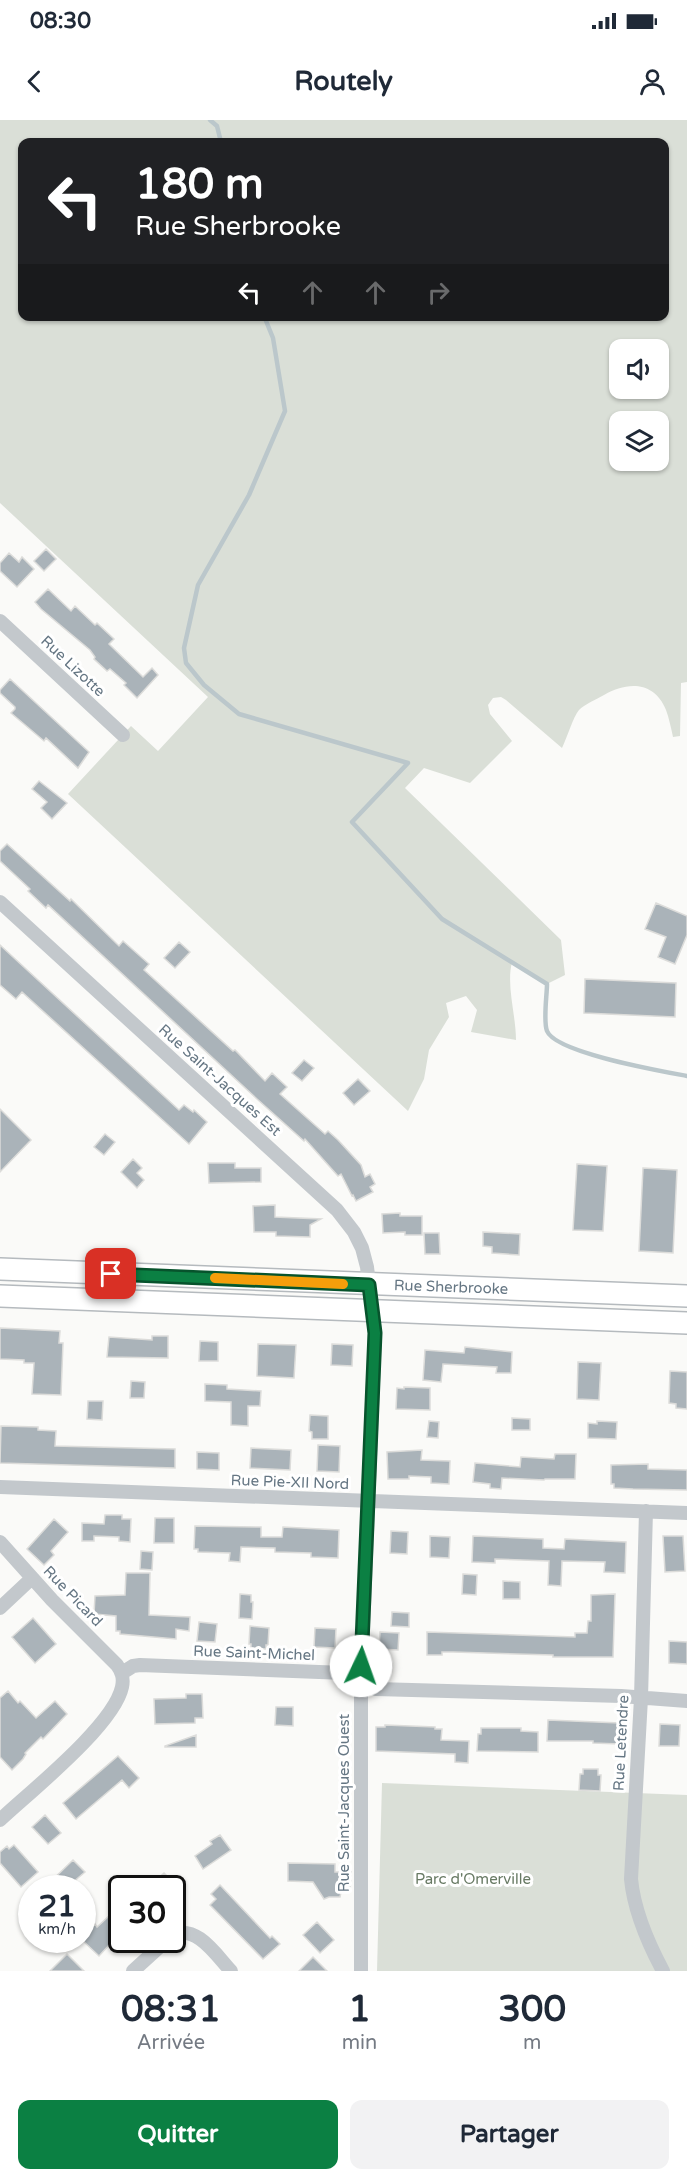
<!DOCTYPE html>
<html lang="fr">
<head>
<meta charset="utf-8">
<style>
	:root { --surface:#fff; --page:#f2f2f3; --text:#1f2937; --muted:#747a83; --accent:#0b8043 }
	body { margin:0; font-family:"Varela Round",sans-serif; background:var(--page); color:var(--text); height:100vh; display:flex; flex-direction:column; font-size:22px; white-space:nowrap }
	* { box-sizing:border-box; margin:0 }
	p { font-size:20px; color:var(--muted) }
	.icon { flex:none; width:33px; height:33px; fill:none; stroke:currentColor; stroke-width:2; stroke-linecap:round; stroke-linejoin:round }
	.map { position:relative; height:1851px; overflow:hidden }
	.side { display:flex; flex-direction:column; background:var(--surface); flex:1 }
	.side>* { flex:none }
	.guide { position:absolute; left:18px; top:18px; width:651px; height:183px; border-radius:12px; box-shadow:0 2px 4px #0004; background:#202124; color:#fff; overflow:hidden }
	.controls { position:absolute; left:609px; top:219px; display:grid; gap:12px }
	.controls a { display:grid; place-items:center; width:60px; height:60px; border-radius:12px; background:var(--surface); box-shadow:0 2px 4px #0004; font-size:30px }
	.speed { position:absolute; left:18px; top:1755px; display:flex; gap:12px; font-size:30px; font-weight:700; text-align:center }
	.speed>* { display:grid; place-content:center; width:78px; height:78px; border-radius:50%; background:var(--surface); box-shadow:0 2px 4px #0004; line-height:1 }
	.speed small { font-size:15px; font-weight:400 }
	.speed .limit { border:3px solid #111; border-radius:9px; background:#fff; color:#111 }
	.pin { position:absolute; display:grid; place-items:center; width:51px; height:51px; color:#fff; margin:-26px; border-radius:12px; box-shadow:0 3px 9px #0006 }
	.me { position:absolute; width:66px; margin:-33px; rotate:3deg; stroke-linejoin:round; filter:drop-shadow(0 0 4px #0008) }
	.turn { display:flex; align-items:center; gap:21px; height:126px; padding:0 18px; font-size:27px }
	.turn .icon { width:78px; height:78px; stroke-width:2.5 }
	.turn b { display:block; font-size:42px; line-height:51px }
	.lanes { display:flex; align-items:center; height:57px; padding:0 18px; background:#0003; justify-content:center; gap:30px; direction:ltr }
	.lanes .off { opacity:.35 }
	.eta { display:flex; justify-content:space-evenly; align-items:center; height:102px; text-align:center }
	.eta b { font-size:36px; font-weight:800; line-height:42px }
	.cta { display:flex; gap:12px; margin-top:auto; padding:12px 18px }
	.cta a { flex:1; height:69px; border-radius:12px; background:var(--accent); color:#fff; font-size:24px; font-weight:800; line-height:69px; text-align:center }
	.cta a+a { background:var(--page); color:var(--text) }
	.status { display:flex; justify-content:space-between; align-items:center; height:42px; padding:0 30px; background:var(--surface); direction:ltr }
	.status svg { height:16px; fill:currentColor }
	header { display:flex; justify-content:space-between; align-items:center; height:78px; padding:0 18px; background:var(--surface); font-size:27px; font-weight:800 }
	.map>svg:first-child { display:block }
</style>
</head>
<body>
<div class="status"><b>08:30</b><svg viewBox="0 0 49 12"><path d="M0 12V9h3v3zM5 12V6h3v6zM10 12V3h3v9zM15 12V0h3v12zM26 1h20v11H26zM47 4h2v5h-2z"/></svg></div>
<header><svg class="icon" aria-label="back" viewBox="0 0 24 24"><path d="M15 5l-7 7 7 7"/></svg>Routely<svg class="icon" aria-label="person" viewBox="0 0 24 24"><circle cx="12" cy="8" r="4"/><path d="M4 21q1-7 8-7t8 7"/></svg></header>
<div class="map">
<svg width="687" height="1851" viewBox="0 0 687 1851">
	<rect width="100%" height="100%" fill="#fafaf8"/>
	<path fill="#dadfd7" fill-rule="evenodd" d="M0,0H687V562L681,563L680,616L673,617C671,608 669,598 666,590C654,560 626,562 604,575C597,579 585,584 579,590C573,597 567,618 562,628L506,580L501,577L493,578L488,585L490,594L512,621L470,663L424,648L405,668L561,820L565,855L547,864L512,842C506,866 516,895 516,920L471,912L477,890L466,876L446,883L449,897L429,930L424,959L408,991L68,674L131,606L158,631L208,577L0,383ZM22,22H664V196H22ZM620,230H658V268H620ZM620,302H658V340H620Z
		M382,1663L687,1675V1851H377Z"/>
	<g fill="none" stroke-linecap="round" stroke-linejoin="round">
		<path stroke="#bbc7cb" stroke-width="4.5" d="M210,0L217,6L221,22
			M264,196L273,218L285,291L249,375L198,465L184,528L186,543L204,565L239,594L408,643L352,702L442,799L547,864C547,875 543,901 547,911C556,933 661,951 687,956"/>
	</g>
	<path fill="#aab3b9" stroke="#dcdcda" stroke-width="1.5" d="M46,429L56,439L44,451L34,441Z
		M9,433L19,442L22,437L34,449L17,467L0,451V443Z
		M48,469L71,491L75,486L95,505L97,503L114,519L109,524L143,557L152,548L158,555L137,578L124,565L126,563L110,549L107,551L94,539L95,537L90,530L41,489L35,482Z
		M10,559L89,632L78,648L46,618L44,621L11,593L15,589V587L0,573V570Z
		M39,661L67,683L52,699L41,688L47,682L32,669Z
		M7,724L70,781L71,779L119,826L123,821L149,844L144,850L233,931L235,930L265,961L272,953L287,967L280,974L325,1014L328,1011L338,1020L361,1045L365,1057L370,1054L375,1064L370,1067L373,1072L356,1081L353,1075L352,1076L341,1054L338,1056L305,1019L304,1021L257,979L48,785L46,788L28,771L30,769L0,741V731Z
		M656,783L687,796V815L675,844L658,837L666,817L645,809Z
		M179,822L190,832L175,848L164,838Z
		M0,825L179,990L184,985L193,992L194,990L207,1002L189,1024L22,872L16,879L0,865Z
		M585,859L676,863L675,897L584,893Z
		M304,940L314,948L302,961L292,953Z
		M358,959L370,971L354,985L343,973Z
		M0,989L31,1020L0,1052Z
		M105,1014L115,1022L104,1035L94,1027Z
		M133,1039L142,1048L137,1053L144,1060L137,1068L121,1052Z
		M208,1043H235V1048H261V1062L209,1063Z
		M577,1044L607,1046L603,1111L573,1110Z
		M643,1048L677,1050L673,1133L639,1131Z
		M275,1085V1097L321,1099L310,1105V1117L276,1116V1112H254L253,1086Z
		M400,1093V1096H422V1115H405V1112L383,1113L382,1094Z
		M483,1112L520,1114L519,1135L492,1133V1127L483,1126Z
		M424,1113H439L440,1134H425Z
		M0,1208L60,1211L59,1223H63L61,1275L32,1274L34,1243H24V1240L0,1239Z
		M152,1216H168V1238L107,1237L109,1217L152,1220Z
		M200,1221L218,1222V1241H199Z
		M258,1224L296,1225L294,1258L257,1256Z
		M332,1224L353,1225L352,1246L331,1245Z
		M465,1227L512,1232L511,1253H496L497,1247L443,1244L441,1262L423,1260L425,1230L464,1233Z
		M578,1242L601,1243L599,1280L577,1279Z
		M670,1251L687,1252V1289L676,1288V1284L669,1283Z
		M131,1261L145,1262L144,1278H130Z
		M205,1264L227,1265V1269L261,1271L260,1286H248V1306L231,1305V1282L205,1281Z
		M404,1267L430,1268V1290L396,1289L397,1268L404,1269Z
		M88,1281H103L102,1300L87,1299Z
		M310,1295L328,1296V1319H312V1312L309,1311Z
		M512,1298L530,1299V1310H512Z
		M429,1301L439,1302L438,1318L427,1317Z
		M597,1301L617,1302L616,1319L588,1318V1303L597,1304Z
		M1,1306L38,1307V1310L56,1311L55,1326L175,1329V1348L0,1343Z
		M318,1325L340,1326L339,1352L317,1351Z
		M251,1328L291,1330L290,1350L250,1348Z
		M422,1330L421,1340L450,1341L449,1364L431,1363V1357L409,1356V1359H388L387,1332Z
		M197,1332L219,1333V1350L197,1349Z
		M555,1334H576L575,1359H545L544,1360L502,1358L501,1369L490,1368V1364L473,1362L475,1343L520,1347L521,1337L554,1339Z
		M648,1344V1349L687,1350V1370L633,1369L614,1368V1364H611V1345Z
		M105,1395H122V1399H131L130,1422L119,1421V1417L94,1416V1421H82V1403L104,1404Z
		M155,1398H174V1423H154Z
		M54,1399L68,1412L51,1431L54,1435L44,1445L27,1429Z
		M195,1406L261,1407V1417H282L283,1407L339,1410L338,1438L311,1437V1433L275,1432V1428L241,1427L240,1442L229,1441L230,1433L198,1432V1429H194Z
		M391,1411L408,1412L407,1434L390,1433Z
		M430,1416L450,1417L449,1438L430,1437Z
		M473,1416L543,1419V1428L564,1429L565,1419L626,1422L625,1453L604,1452L605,1442L562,1441L561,1466L548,1465L549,1441L495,1439V1443L472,1442Z
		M663,1416H683L685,1451L665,1452Z
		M141,1431L153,1432L152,1450L140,1449Z
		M126,1453H150L149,1495L190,1497L189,1511L176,1509V1519L120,1514V1511H116V1496L94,1494L95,1476L125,1475Z
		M463,1454L477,1455L476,1475L462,1474Z
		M503,1461L520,1462V1479H503Z
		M240,1474L251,1475V1482H253L252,1499L239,1498Z
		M615,1474L613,1537H553V1535L453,1532H442V1535H427V1512L575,1517V1513H587L588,1501H591V1475Z
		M392,1492L409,1493V1507L391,1506Z
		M33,1498L56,1524L35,1543L12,1517Z
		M199,1502L217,1504L215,1522L197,1521Z
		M250,1506L269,1508L268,1525H266V1529L251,1528V1524H249Z
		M315,1508L336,1509L335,1528L314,1527Z
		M380,1512L399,1513L398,1530L379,1529Z
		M669,1521L687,1522V1544L669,1543Z
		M8,1571L18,1583L20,1581L36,1598L55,1581L67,1594L43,1619L41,1617L25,1633L26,1634L23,1639L12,1650L0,1637V1578Z
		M186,1574H202L203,1598H195V1603L155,1604L154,1579L186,1578Z
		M276,1587H293V1606L275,1605Z
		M548,1600L620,1603V1624L593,1623V1621H547Z
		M660,1604L680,1605L679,1626H659Z
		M385,1605L435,1607V1609H442L441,1620L469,1621L468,1643L455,1642V1634L376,1631V1607H385Z
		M481,1608H521V1611L538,1612V1632L477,1631L478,1614H481Z
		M196,1615V1627H165V1626Z
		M118,1636L139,1658L129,1668L122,1660L76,1699L63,1683Z
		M583,1649H598V1655H601L600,1671L579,1670L580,1654H583Z
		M45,1695L61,1713L48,1724L32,1707Z
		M220,1715L231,1730L203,1749L195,1736L212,1724L210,1721Z
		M14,1725L38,1752L21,1767L0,1743V1732L7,1726L9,1729Z
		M73,1740L85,1752L66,1768H44Z
		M288,1743L335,1744V1752H351L350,1772H341L340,1777H329L324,1779L313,1762L288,1761Z
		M164,1753L179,1768H148Z
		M220,1765L270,1818L272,1816L280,1824L263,1839L210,1785L216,1779L211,1774Z
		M122,1784V1811L99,1836L82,1820V1816L95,1804L97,1807Z
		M317,1802L334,1820L320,1833L303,1815Z
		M67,1834L84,1851H50Z
		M313,1837L327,1851H299Z"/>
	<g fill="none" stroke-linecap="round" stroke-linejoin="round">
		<g stroke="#b5babe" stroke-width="24">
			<path id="primary" d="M0,1149L687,1176
				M0,1176L687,1203"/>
		</g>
		<path stroke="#c3c8cc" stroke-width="14" d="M0,501L123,615
			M0,782L337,1090L354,1112L362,1128L367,1147L375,1213L361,1561V1851
			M0,1367L687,1393
			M646,1391L641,1578L631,1759C634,1790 648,1823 663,1851
			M0,1422L52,1480L117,1545C122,1552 124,1558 122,1567C114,1605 31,1671 0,1700
			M0,1488L32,1458
			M122,1553L133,1546L140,1545L345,1553L376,1569L621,1576L687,1581
			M172,1815C197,1804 216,1835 231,1851
			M133,1851L167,1820"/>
		<use href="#primary" stroke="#fff" stroke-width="21"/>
	</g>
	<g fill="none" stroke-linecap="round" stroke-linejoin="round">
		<g stroke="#07532c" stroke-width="15">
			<path id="route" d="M111,1154L369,1165L375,1213L361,1546"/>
		</g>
		<use href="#route" stroke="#0b8043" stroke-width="10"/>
		<path stroke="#f59e0b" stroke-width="10" d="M215,1158L343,1164"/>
	</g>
	<g text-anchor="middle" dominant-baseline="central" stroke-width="6" stroke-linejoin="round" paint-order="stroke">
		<g font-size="15" fill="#657683" stroke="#fff">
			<text transform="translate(73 546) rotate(43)">Rue Lizotte</text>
			<text transform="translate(220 960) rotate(42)">Rue Saint-Jacques Est</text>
			<text transform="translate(451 1167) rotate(2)">Rue Sherbrooke</text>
			<text transform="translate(290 1362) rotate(2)">Rue Pie-XII Nord</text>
			<text transform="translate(73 1476) rotate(46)">Rue Picard</text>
			<text transform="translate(254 1533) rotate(2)">Rue Saint-Michel</text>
			<text transform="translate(621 1623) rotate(-87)">Rue Letendre</text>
			<text transform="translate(344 1683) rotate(-90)">Rue Saint-Jacques Ouest</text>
		</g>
		<g font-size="15" fill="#687a64" stroke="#fff">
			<text x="473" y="1759">Parc d'Omerville</text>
		</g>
	</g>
</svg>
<div class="controls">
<a><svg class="icon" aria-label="sound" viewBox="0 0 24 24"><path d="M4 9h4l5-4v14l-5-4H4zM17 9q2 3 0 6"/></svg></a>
<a><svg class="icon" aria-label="layers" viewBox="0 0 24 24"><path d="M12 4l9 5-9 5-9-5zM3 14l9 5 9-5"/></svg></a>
</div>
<div class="speed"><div>21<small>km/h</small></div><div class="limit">30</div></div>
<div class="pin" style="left:111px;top:1154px;background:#d93025"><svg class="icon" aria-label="arrive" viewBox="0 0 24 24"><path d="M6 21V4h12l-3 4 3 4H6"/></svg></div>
<svg class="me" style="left:361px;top:1546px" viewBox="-20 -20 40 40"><circle r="19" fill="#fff"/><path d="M0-13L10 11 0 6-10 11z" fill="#0b8043"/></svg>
<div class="guide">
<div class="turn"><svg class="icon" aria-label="left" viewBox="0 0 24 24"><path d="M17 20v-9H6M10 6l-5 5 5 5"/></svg><div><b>180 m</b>Rue Sherbrooke</div></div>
<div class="lanes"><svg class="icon" aria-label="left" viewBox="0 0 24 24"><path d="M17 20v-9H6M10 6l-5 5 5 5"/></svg><svg class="icon off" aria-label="ahead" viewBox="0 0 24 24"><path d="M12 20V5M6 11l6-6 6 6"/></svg><svg class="icon off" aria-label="ahead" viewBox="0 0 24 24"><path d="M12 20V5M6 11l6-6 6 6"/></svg><svg class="icon off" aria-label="right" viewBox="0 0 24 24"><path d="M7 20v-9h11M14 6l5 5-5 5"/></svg></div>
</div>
</div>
<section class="side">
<div class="eta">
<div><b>08:31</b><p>Arrivée</p></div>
<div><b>1</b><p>min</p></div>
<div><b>300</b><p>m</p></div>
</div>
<div class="cta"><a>Quitter</a><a>Partager</a></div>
</section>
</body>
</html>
